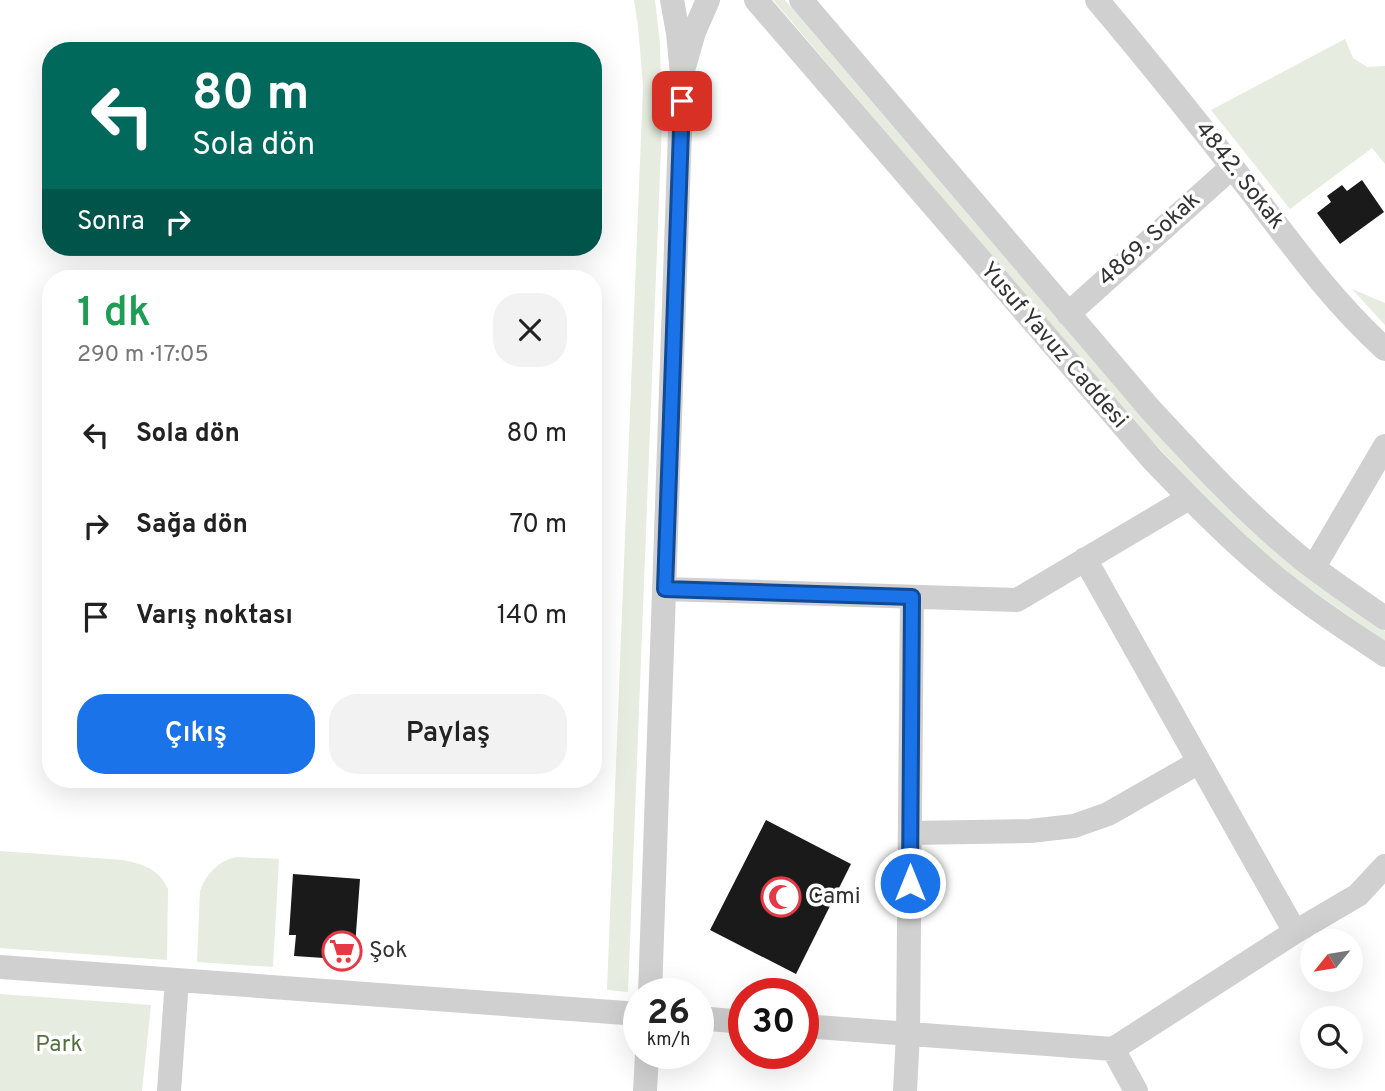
<!DOCTYPE html>
<html lang="tr">
<head>
<meta charset="utf-8">
<style>
	:root { --surface:#fff; --page:#f2f2f2; --text:#222; --muted:#767676; --accent:#1a73e8 }
	body { margin:0; font-family:Overpass,sans-serif; background:var(--page); color:var(--text); height:100vh; display:flex; flex-direction:column; font-size:26px; white-space:nowrap }
	* { box-sizing:border-box; margin:0 }
	p { font-size:23px; color:var(--muted) }
	.icon { flex:none; width:38px; height:38px; fill:none; stroke:currentColor; stroke-width:2; stroke-linecap:round; stroke-linejoin:round }
	.map { position:relative; flex:1; overflow:hidden }
	.panel { position:absolute; left:42px; top:270px; width:560px; height:518px; display:flex; flex-direction:column; background:var(--surface); border-radius:28px; box-shadow:0 7px 28px #0002 }
	.panel>* { flex:none }
	.banner { position:absolute; left:42px; top:42px; width:560px; height:214px; border-radius:28px; box-shadow:0 7px 28px #0002; background:#00695c; color:#fff; overflow:hidden }
	.needle { width:46px; rotate:240deg }
	.fabs { position:absolute; left:1300px; top:929px; display:grid; gap:14px }
	.fabs a { display:grid; place-items:center; width:63px; height:63px; border-radius:50%; background:var(--surface); box-shadow:0 7px 28px #0002; font-size:35px }
	.speed { position:absolute; left:623px; top:978px; display:flex; gap:14px; font-size:35px; font-weight:700; text-align:center }
	.speed>* { display:grid; place-content:center; width:91px; height:91px; border-radius:50%; background:var(--surface); box-shadow:0 7px 28px #0002; line-height:1 }
	.speed small { font-size:18px; font-weight:400 }
	.speed .limit { border:10px solid #d22; background:#fff; color:#111 }
	.pin { position:absolute; display:grid; place-items:center; width:60px; height:60px; color:#fff; margin:-30px; border-radius:14px; box-shadow:0 4px 10px #0006 }
	.me { position:absolute; width:77px; margin:-38px; rotate:0deg; stroke-linejoin:round; filter:drop-shadow(0 0 5px #0008) }
	.turn { display:flex; align-items:center; gap:24px; height:147px; padding:0 35px; font-size:32px }
	.turn .icon { width:91px; height:91px; stroke-width:2.5 }
	.turn b { display:block; font-size:49px; line-height:60px }
	.then { display:flex; align-items:center; height:66px; padding:0 35px; background:#0003; gap:14px; font-size:26px }
	.round { display:grid; place-items:center; flex:none; width:74px; height:74px; border-radius:28px; background:var(--page) }
	.summary { display:flex; align-items:center; justify-content:space-between; height:119px; padding:0 35px }
	h1 { font-size:42px; font-weight:600; line-height:52px; color:#1e9e55 }
	.primary-button { display:flex; gap:14px; margin-top:auto; padding:14px 35px }
	.primary-button a { flex:1; height:80px; border-radius:28px; background:var(--accent); color:#fff; font-size:28px; font-weight:600; line-height:80px; text-align:center }
	.primary-button a+a { background:var(--page); color:var(--text) }
	ul { padding:0; list-style:none }
	li { display:flex; align-items:center; gap:21px; height:91px; padding:0 35px }
	li div { flex:1 }
	li b { display:block; font-size:26px }
	li em { font-style:normal }
	.map>svg:first-child { display:block }
</style>
</head>
<body>
<div class="map">
<svg width="1385" height="1091" viewBox="0 0 1385 1091">
	<rect width="100%" height="100%" fill="#fff"/>
	<path fill="#e6ecdf" d="M634,0H655L660,44L662,122L628,992L607,990L643,86L638,26Z
		M773,0H785L1126,399L1366,618L1385,631V641L1307,587L1260,549L1209,502L1119,405Z
		M1345,39L1353,58L1367,67L1385,66V164L1372,148L1290,209L1211,110Z
		M1352,289L1385,303V325L1382,322Z
		M0,851L123,860C143,864 159,869 168,889L167,960L0,948Z
		M236,857L279,859L273,967L197,962L200,891C206,874 218,861 236,857Z
		M0,994L151,1005L142,1091H0Z"/>
	<path fill="#1a1a1a" d="M1362,180L1384,212L1340,244L1317,213L1331,202L1327,196L1342,185L1347,191Z
		M766,820L851,864L796,974L710,930Z
		M293,874L360,879L354,960L294,956L296,935H289Z"/>
	<g fill="none" stroke-linecap="round" stroke-linejoin="round">
		<path stroke="#d0d0d0" stroke-width="24" d="M672,0L678,33L682,74L694,32L708,0
			M756,0L1152,459C1197,506 1242,552 1293,591C1322,614 1354,634 1385,655
			M801,0L1150,409C1198,461 1246,513 1301,558C1328,579 1357,599 1385,618
			M1097,0C1151,64 1203,129 1254,195C1295,249 1335,304 1385,349
			M1068,314L1232,167
			M1085,559L1295,932
			M1314,567L1385,446
			M665,589L1017,600L1189,498
			M910,833L1030,831L1074,826L1108,814L1199,762
			M0,967L639,1014
			M650,994L682,74
			M698,1018L744,1022
			M803,1026L1113,1049L1295,932L1358,895L1385,866
			M1113,1049L1136,1091
			M169,1091L177,980
			M645,1091L647,1054
			M905,1091L908,1034L912,597"/>
	</g>
	<g fill="none" stroke-linecap="round" stroke-linejoin="round">
		<g stroke="#114b97" stroke-width="18">
			<path id="route" d="M682,101L665,589L912,597L910,883"/>
		</g>
		<use href="#route" stroke="#1a73e8" stroke-width="12"/>
	</g>
	<defs>
		<g id="mosque-ring" transform="scale(2.0125)"><circle r="9.5" fill="#fff" stroke="#e63946" stroke-width="1.5"/><path d="M3.5-4.9A6 6 0 1 0 3.5 4.9A5 5 0 1 1 3.5-4.9Z" fill="#e63946"/></g>
		<g id="supermarket-ring" transform="scale(2.0125)"><circle r="9.5" fill="#fff" stroke="#e63946" stroke-width="1.5"/><path d="M-6-5.5h2.5l.6 2H6L4.5 2H-2.5L-4.4-4H-6ZM-1.5 3.2a1.3 1.3 0 1 0 .1 0ZM3 3.2a1.3 1.3 0 1 0 .1 0Z" fill="#e63946"/></g>
	</defs>
	<g fill-rule="evenodd">
		<use href="#mosque-ring" x="781" y="897"/>
		<use href="#supermarket-ring" x="342" y="951"/>
	</g>
	<g text-anchor="middle" dominant-baseline="central" stroke-width="7" stroke-linejoin="round" paint-order="stroke">
		<g font-size="23" fill="#333" stroke="#fff">
			<text transform="translate(1239 176) rotate(52)">4842. Sokak</text>
			<text transform="translate(1150 240) rotate(-42)">4869. Sokak</text>
			<text transform="translate(1053 346) rotate(49)">Yusuf Yavuz Caddesi</text>
		</g>
		<g font-size="23" fill="#333" stroke="#fff" text-anchor="start">
			<text x="808" y="897">Cami</text>
			<text x="369" y="951">Şok</text>
		</g>
		<g font-size="23" fill="#56703f" stroke="#fff">
			<text x="59" y="1045">Park</text>
		</g>
	</g>
</svg>
<div class="fabs">
<a><svg class="needle" viewBox="-14 -14 28 28"><path d="M0-13l5 13h-10z" fill="#e53935"/><path d="M0 13l5-13h-10z" fill="#767676"/></svg></a>
<a><svg class="icon" aria-label="search" viewBox="0 0 24 24"><circle cx="10" cy="10" r="6"/><path d="M15 15l6 6"/></svg></a>
</div>
<div class="speed"><div>26<small>km/h</small></div><div class="limit">30</div></div>
<div class="pin" style="left:682px;top:101px;background:#d93025"><svg class="icon" aria-label="arrive" viewBox="0 0 24 24"><path d="M6 21V4h12l-3 4 3 4H6"/></svg></div>
<svg class="me" style="left:910px;top:883px" viewBox="-20 -20 40 40"><circle r="17" fill="#1a73e8" stroke="#fff" stroke-width="3"/><path d="M0-11L8 9 0 5-8 9z" fill="#fff"/></svg>
<div class="banner">
<div class="turn"><svg class="icon" aria-label="left" viewBox="0 0 24 24"><path d="M17 20v-9H6M10 6l-5 5 5 5"/></svg><div><b>80 m</b>Sola dön</div></div>
<div class="then">Sonra<svg class="icon" aria-label="right" viewBox="0 0 24 24"><path d="M7 20v-9h11M14 6l5 5-5 5"/></svg></div>
</div>
<section class="panel">
<div class="summary"><div><h1>1 dk</h1><p>290 m · 17:05</p></div><a class="round"><svg class="icon" aria-label="close" viewBox="0 0 24 24"><path d="M6 6l12 12M18 6L6 18"/></svg></a></div>
<ul>
<li><svg class="icon" aria-label="left" viewBox="0 0 24 24"><path d="M17 20v-9H6M10 6l-5 5 5 5"/></svg><div><b>Sola dön</b></div><em>80 m</em></li>
<li><svg class="icon" aria-label="right" viewBox="0 0 24 24"><path d="M7 20v-9h11M14 6l5 5-5 5"/></svg><div><b>Sağa dön</b></div><em>70 m</em></li>
<li><svg class="icon" aria-label="arrive" viewBox="0 0 24 24"><path d="M6 21V4h12l-3 4 3 4H6"/></svg><div><b>Varış noktası</b></div><em>140 m</em></li>
</ul>
<div class="primary-button"><a>Çıkış</a><a>Paylaş</a></div>
</section>
</div>
</body>
</html>
